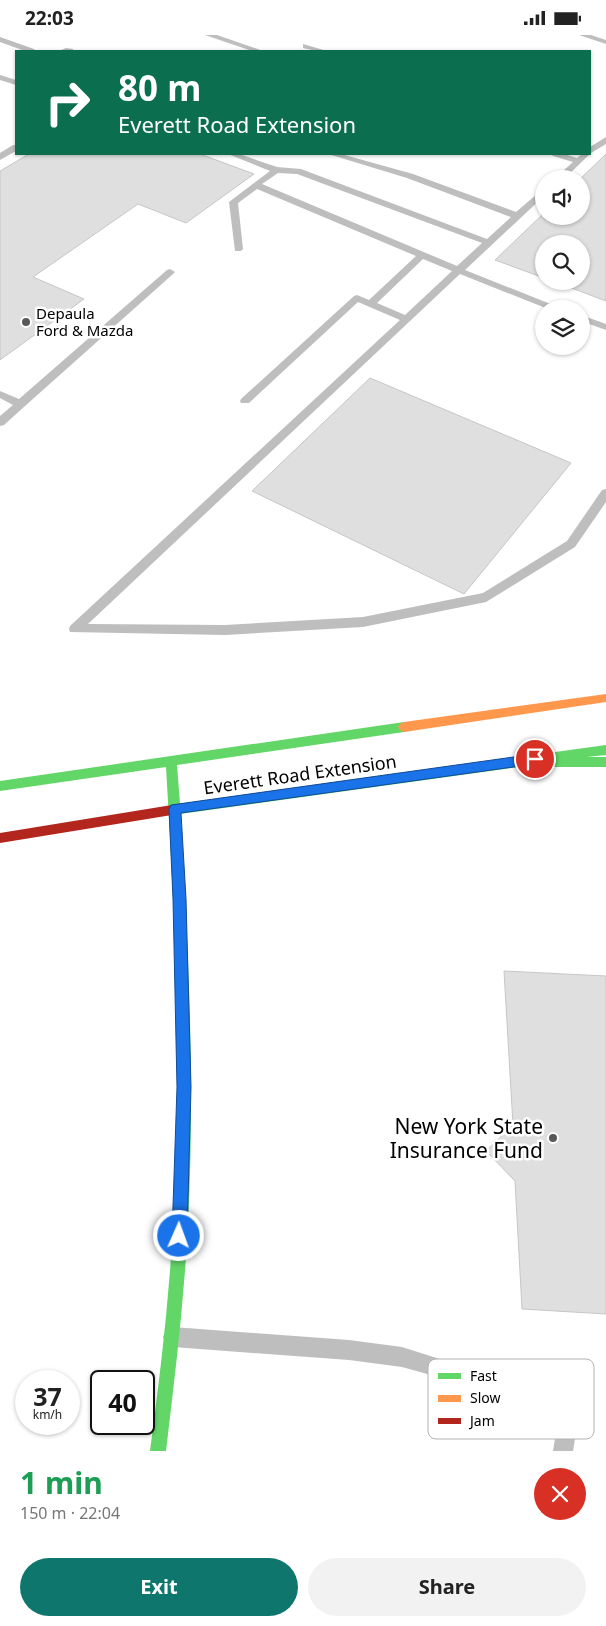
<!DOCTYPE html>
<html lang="en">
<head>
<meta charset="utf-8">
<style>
	:root { --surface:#fff; --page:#f2f2f2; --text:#222; --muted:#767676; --accent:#0f766e }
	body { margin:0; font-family:"Noto Sans",sans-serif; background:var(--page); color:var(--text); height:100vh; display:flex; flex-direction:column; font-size:19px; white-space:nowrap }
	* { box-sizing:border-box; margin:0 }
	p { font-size:16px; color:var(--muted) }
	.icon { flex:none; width:28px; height:28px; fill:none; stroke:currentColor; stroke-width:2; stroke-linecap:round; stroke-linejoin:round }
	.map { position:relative; height:1416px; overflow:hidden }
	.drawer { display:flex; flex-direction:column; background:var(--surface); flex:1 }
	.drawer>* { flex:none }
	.top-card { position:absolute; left:15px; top:15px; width:576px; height:105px; border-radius:0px; box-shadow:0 1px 4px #0004; background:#0b6e4f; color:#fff; overflow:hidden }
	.buttons { position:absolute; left:535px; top:135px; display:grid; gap:10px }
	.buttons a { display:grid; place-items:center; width:55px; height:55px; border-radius:50%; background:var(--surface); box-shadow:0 1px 4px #0004; font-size:25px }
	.speed { position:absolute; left:15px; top:1335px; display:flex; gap:10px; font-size:25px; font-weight:700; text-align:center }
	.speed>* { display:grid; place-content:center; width:65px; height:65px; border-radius:50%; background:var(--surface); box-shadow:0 1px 4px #0004; line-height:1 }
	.speed small { font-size:12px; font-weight:400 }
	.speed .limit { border:2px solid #111; border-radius:8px; background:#fff; color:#111 }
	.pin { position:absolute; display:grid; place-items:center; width:42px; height:42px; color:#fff; margin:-21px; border:2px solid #fff; border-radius:50%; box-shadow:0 1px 5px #0007 }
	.me { position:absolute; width:55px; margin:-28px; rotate:2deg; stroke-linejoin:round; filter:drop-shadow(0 0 4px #0008) }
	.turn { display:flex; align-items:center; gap:18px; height:105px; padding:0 20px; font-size:22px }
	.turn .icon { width:65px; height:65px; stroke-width:2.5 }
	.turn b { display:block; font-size:35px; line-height:42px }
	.round { display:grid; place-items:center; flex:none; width:52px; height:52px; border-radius:26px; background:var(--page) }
	.head { display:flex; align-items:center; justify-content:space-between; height:85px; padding:0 20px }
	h1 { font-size:30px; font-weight:700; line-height:38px; color:#1e9e55 }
	.button { display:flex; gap:10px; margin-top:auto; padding:10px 20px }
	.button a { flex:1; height:58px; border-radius:30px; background:var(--accent); color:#fff; font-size:20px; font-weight:700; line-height:58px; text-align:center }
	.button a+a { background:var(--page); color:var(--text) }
	.status { display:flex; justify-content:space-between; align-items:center; height:35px; padding:0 25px; background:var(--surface); direction:ltr }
	.status svg { height:14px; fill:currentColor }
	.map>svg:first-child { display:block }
</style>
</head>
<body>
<div class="status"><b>22:03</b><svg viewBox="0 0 49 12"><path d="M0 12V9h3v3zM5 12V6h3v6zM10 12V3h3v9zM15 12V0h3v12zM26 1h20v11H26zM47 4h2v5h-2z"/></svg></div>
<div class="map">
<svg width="606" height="1416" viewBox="0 0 606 1416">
	<rect width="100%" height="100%" fill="#fff"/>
	<path fill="#dfdfdf" stroke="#c6c6c6" d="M29,119H200L254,139L186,188L138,169L33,242L84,264L0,325V136Z
		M606,119V266L553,246H581V209H544V243L495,225L544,178V181H581L580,144Z
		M370,343L571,428L464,559L252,456Z
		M504,936L606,941V1279L522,1274L515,1146L486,1116L513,1090Z"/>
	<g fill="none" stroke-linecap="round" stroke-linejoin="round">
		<path fill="#bebebe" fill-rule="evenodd" d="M205,0H217L263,16H252Z
			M579,0H591L606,5V9Z
			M0,2L34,14L35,16H25L0,7Z
			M303,9L327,16H316L303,13Z
			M66,13L73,14L74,16H59Z
			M0,40L16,45V50L0,45Z
			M606,102V109L591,118L564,144H554L573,127L553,121L552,119H564L577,123L582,119H590V112Z
			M13,110H16V116L0,125V118Z
			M228,119H239L277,132L301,134L487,204L511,182L407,143L328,119H341L413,139L516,177L544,153V161L465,235L563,274H548L460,239L88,589L225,590L363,582L483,558L567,506L602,455L606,454V467L575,512L486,567L363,592L225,600L70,597L69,594L70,591L400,285L358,267L249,368H241L240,366L241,364L354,261L357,260L369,265L416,221L257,154L238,168L243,214L241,216H235L229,167L270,136ZM278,138L297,139L482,208L457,231L262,149ZM423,224L452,236L405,280L377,268Z
			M170,234L175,237L173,239L25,371L4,390L0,391V381L13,370L0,363V356L19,364L167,235Z
			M581,280L606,289V295L581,286Z
			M173,1292L349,1305L402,1312L446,1326L574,1385L577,1392L573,1416H553L556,1397L438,1342L402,1332L349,1325L173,1312L166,1309L163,1302L166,1295Z"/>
		<path fill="#63d668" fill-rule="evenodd" d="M404,687L408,689L410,692L408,695L404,697L177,730L180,769L606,710V720L587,722H606V732H519L180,779C189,915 195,1053 188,1190C184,1266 175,1341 166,1416H150C160,1341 169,1266 173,1190C182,1037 175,884 166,732L0,756V746Z"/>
		<path fill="#ff974d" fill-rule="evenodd" d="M606,659V667L404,697L400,695L398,692L400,689L404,687Z"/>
		<path fill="#b3261e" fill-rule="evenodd" d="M178,769L182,770L184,774L182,778L178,779L0,808V798Z"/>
	</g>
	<path fill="#1a73e8" stroke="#114b97" d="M535,719L539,721L540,724L539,727L535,729L181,778L186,864L191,1052L187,1201L185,1206L179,1208L174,1206L172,1201L177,1052L173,864L169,774L171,770Z"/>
	<g fill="#595959" stroke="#fff" stroke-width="2">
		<circle cx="26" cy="287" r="5"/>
		<circle cx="553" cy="1103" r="5"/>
	</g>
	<g text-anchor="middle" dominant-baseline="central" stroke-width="5" stroke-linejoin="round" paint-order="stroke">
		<g font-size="15" fill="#000" stroke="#fff" text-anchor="start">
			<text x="36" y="278">Depaula<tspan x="36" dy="17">Ford &amp; Mazda</tspan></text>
		</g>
		<g font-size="18" fill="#000" stroke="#fff">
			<text transform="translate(300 739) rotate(-8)">Everett Road Extension</text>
		</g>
		<g font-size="21" fill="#000" stroke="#fff" text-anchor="end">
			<text x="543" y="1091">New York State<tspan x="543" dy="24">Insurance Fund</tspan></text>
		</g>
	</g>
	<rect x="428" y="1324" width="166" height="80" rx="8" fill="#fff" stroke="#b2b2b2" stroke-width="1"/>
	<rect x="438" y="1338" width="23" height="6" fill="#63d668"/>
	<rect x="438" y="1360" width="23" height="7" fill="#ff974d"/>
	<rect x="438" y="1383" width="23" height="6" fill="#b3261e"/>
	<g font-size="14" fill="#000">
		<text x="470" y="1346">Fast</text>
		<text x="470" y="1368">Slow</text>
		<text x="470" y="1391">Jam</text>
	</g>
</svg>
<div class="buttons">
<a><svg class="icon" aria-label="sound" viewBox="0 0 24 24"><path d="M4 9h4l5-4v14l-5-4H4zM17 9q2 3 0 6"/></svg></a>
<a><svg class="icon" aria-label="search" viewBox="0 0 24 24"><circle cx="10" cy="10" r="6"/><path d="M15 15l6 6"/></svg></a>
<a><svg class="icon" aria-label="layers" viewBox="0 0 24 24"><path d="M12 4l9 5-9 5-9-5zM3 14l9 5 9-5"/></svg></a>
</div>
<div class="speed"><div>37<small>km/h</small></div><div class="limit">40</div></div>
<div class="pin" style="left:535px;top:724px;background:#d93025"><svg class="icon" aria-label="arrive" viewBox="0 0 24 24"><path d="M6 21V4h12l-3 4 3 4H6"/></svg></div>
<svg class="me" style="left:179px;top:1201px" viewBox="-20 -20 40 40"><circle r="17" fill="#1a73e8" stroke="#fff" stroke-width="3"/><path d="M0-11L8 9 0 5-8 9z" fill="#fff"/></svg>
<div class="top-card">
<div class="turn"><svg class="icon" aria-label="right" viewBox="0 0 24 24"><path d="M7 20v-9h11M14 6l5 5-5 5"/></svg><div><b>80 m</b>Everett Road Extension</div></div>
</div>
</div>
<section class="drawer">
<div class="head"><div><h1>1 min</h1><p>150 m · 22:04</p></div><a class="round" style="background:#d93025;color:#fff"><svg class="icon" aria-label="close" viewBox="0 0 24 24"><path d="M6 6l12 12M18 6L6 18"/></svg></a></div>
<div class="button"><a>Exit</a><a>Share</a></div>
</section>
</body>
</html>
